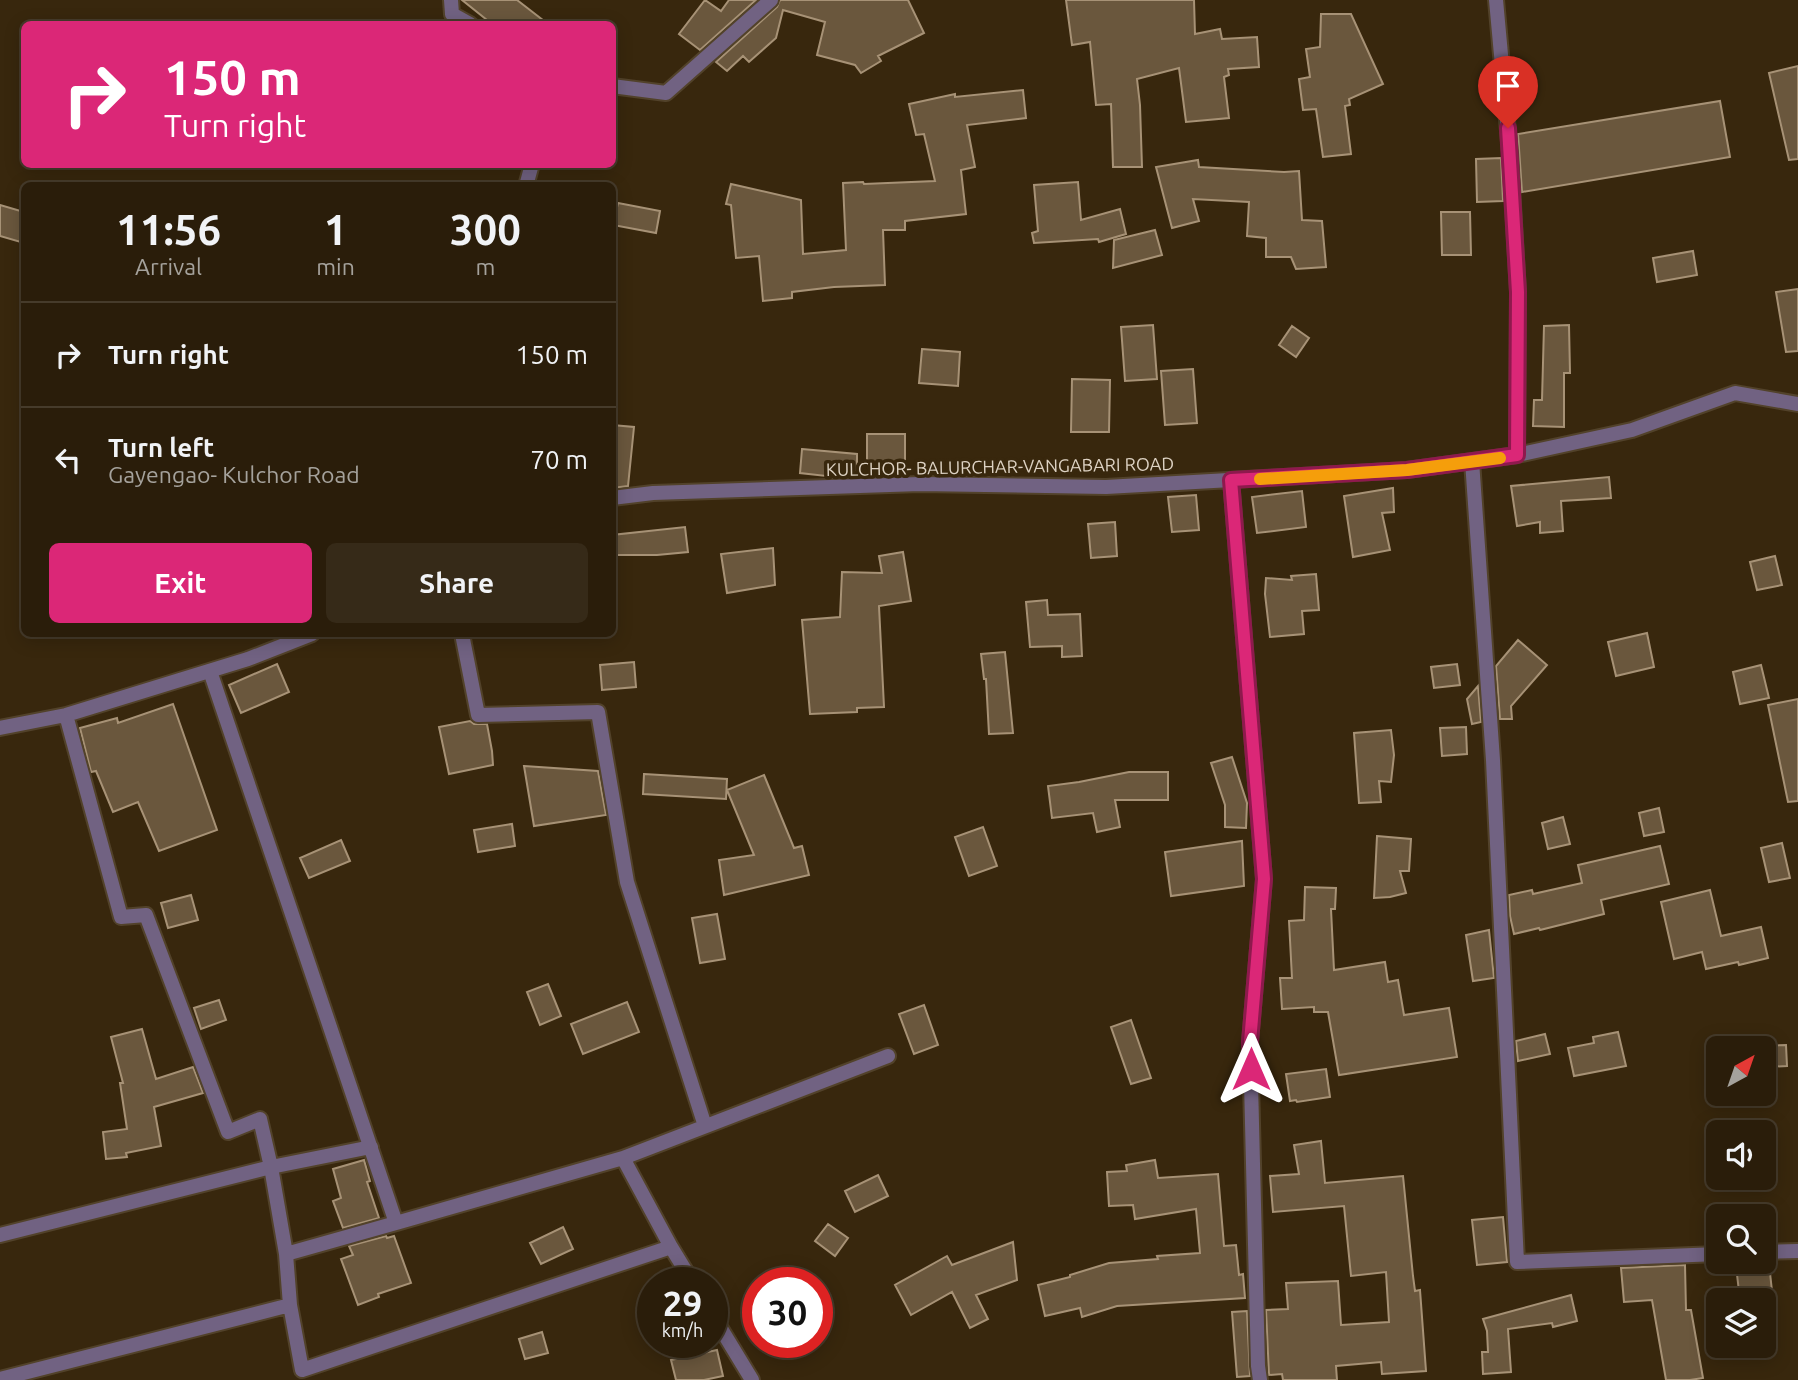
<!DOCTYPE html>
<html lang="en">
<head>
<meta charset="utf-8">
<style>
	:root { --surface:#2a1d0a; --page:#362a18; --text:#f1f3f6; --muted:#a5a29c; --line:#463b2b; --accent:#db2777 }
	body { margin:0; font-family:Ubuntu,sans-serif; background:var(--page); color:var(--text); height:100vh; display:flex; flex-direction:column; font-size:26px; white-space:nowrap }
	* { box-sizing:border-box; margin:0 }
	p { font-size:23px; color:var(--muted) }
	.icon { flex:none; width:38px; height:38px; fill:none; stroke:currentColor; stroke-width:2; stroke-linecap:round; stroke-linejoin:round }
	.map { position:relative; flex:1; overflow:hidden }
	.side { position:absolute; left:21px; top:182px; width:595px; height:455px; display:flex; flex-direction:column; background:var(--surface); border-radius:10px; box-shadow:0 4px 18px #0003,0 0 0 2px var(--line) }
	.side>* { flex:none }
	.guide { position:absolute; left:21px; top:21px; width:595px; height:147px; border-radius:10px; box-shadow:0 4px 18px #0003,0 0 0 2px var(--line); background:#db2777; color:#fff; overflow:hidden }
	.needle { width:46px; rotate:40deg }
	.controls { position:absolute; left:1706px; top:1036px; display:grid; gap:14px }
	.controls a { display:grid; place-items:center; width:70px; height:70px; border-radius:10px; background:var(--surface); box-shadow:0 4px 18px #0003,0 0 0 2px var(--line); font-size:35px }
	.speed { position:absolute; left:637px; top:1267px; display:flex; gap:14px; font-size:35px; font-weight:700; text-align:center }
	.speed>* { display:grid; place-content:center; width:91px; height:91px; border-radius:50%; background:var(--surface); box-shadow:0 4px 18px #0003,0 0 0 2px var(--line); line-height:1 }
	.speed small { font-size:18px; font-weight:400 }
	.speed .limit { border:10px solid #d22; background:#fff; color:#111 }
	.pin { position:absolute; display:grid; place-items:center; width:60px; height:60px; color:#fff; margin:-72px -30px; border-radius:50% 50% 50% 0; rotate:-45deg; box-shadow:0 0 7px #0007 }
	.pin .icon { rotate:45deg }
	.me { position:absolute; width:77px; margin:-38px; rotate:0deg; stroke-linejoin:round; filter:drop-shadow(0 0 5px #0008) }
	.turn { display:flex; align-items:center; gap:24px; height:147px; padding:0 28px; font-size:32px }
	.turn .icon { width:91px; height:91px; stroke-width:2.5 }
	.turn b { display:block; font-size:49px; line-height:60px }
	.eta { display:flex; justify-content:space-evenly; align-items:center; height:119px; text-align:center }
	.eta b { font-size:42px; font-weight:600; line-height:49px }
	.action { display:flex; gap:14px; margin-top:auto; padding:14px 28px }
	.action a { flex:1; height:80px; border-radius:10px; background:var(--accent); color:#fff; font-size:28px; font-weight:600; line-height:80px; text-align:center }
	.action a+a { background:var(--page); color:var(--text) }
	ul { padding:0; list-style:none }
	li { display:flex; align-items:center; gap:21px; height:105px; padding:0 28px; border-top:2px solid var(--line) }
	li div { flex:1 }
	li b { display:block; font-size:26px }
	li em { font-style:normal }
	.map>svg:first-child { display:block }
</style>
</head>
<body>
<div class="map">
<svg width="1798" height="1380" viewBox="0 0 1798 1380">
	<rect width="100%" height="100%" fill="#38270d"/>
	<path fill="#6a573d" stroke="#a79276" stroke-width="2" d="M462,0H517L548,24H492Z
		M705,0L721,11L729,0H756L700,50L679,34Z
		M780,0H908L924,33L878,56L881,61L861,73L855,65L817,55L825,22L783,10L776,38L749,62L743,56L727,71L716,62L777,7Z
		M1066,0H1194L1195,34L1220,29L1222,39L1257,37L1259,67L1228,69L1229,75L1224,77L1229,118L1186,122L1179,68L1137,79L1140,105L1142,167H1113L1111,104L1096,105L1090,42L1072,45Z
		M1321,14H1351L1383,84L1349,99L1350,105L1345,106L1351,154L1323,157L1316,109L1303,110L1299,79L1310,77L1306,49L1320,47Z
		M1798,66V159L1789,160L1769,73Z
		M1023,90L1026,118L967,125L975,167L961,170L966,214L905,221V230H883L885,285L834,287L792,292V298L763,301L759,256L736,258L731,205L726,204L731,184L801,200L803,254L846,250L843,183L863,182L864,184L935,181L924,134L916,135L909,104L955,94V97Z
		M1720,101L1730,157L1522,192L1518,134Z
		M1501,158L1503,201L1477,202L1476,159Z
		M1198,160L1199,167L1284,172L1299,171L1302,220L1322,221L1326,267L1296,269L1291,257H1266V238L1247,236L1249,202L1193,199L1199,221L1172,228L1156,167Z
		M1078,182L1081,220L1120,209L1126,234L1099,242L1098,239L1034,243L1032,233L1038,231L1034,185Z
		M618,203L660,211L656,233L613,225Z
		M0,205L24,212V243L0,236Z
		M1441,212H1470L1471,255H1442Z
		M1155,230L1162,255L1113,268L1114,240Z
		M1693,251L1697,275L1657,282L1653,258Z
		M1798,289V351L1786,352L1776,292Z
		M1153,325L1157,379L1125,381L1121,327Z
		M1569,325L1570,373H1564V427L1533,426L1534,400H1542L1544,326Z
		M1292,326L1309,338L1296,357L1279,345Z
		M922,349L960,352L958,386L919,383Z
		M1193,369L1197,423L1165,425L1161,371Z
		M1072,379L1110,380L1109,432H1071Z
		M612,425L634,427L628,486L612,488Z
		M867,434H905V466H867Z
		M802,449L857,454V474H826V476L800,473Z
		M1609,477L1611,498L1561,501L1563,531L1540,533V522L1517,526L1511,486Z
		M1393,488L1394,512L1382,513L1390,550L1353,557L1344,496Z
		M1302,491L1306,527L1257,533L1252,497Z
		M1196,495L1199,530L1172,532L1168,497Z
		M1115,522L1117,556L1091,558L1088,524Z
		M685,527L688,552L657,555H612V535Z
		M773,548L775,585L727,593L721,554Z
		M903,552L911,601L879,606L884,707L857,708V712L810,714L802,620L840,617L842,572L882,573L879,556Z
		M1775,556L1782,585L1757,590L1750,562Z
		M1316,574L1319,610L1302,611L1304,634L1270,637L1265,594L1266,578L1292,580L1291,576Z
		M1047,600L1048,615L1080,614L1082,656L1062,657V646L1030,647L1026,602Z
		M1647,633L1654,667L1616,676L1608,642Z
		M1518,640L1547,665L1511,706L1512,719H1500L1496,666Z
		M1005,652L1013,733L989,734L986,679H984L981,654Z
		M634,662L636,687L602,690L600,665Z
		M277,664L289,692L241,713L229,685Z
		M1457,664L1460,685L1434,688L1431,667Z
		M1761,665L1769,698L1740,704L1733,672Z
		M1478,686L1481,722L1472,724L1467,699Z
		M1798,699V801L1788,802L1768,705Z
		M173,704L217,830L159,851L138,802L113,812L96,771L91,772L80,728L117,718L118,723Z
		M470,721L474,724H487L492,751L493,765L449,774L439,727Z
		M1466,727L1467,754L1442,756L1440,728Z
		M1391,730L1394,755L1391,782L1379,781L1381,802L1359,803L1354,733Z
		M1232,757L1247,803L1246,828L1225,827V805L1211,763Z
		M524,766L598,771L606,815L534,826Z
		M1129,772H1168V800H1115L1120,827L1097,832L1093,813L1052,818L1048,786L1079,782Z
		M644,774L727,779L726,799L643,794Z
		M764,775L794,848L802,846L809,875L724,895L719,860L754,855L727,790Z
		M1659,808L1664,832L1644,836L1639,813Z
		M1563,817L1570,844L1548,849L1542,823Z
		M512,824L515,846L478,852L474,830Z
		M983,827L997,866L969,876L955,837Z
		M1377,836L1411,839L1409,871H1400L1406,893L1390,897L1374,898Z
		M341,840L350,861L309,878L300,858Z
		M1242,841L1244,886L1171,896L1165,852Z
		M1782,843L1790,878L1769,882L1761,848Z
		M1660,846L1669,884L1601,900L1604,914L1540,930L1539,928L1514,934L1510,916L1509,895L1532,890L1533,894L1582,883L1578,865Z
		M1305,887L1336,888L1335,909H1331L1334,970L1385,962L1388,982L1398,980L1404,1015L1449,1008L1457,1057L1339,1075L1328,1012H1314V1007L1282,1009L1280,978H1292L1289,921L1304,920Z
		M1710,890L1721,936L1761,927L1768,958L1739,965L1738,962L1706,969L1702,952L1674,959L1661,902Z
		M191,895L198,920L168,928L161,903Z
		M717,914L725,959L700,963L692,918Z
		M1489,930L1494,978L1473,981L1466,935Z
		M548,984L561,1016L540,1025L527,992Z
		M219,1000L226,1020L201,1029L194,1008Z
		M627,1002L639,1032L583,1054L571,1024Z
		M924,1005L938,1045L914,1054L899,1014Z
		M1131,1020L1151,1078L1131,1084L1111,1027Z
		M142,1029L156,1079L193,1067L203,1093L154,1107L161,1146L126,1153L127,1157L106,1159L103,1132L127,1129L120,1083H123L111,1037Z
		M1618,1032L1626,1066L1574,1076L1568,1048L1594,1043L1593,1037Z
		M1545,1034L1550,1054L1518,1061L1516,1041Z
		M1786,1045L1787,1066L1766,1067L1764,1046Z
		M1326,1069L1330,1097L1297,1102L1296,1100L1290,1101L1286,1074Z
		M1321,1141L1325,1183L1403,1176L1413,1276L1415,1291L1420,1290L1426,1371L1382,1374L1381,1362L1336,1366L1337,1380H1283L1282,1374L1269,1375L1266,1310L1288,1309L1286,1283L1338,1281L1341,1325L1389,1322L1386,1272L1351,1276L1344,1206L1273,1212L1270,1176L1299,1174L1294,1145Z
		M364,1160L370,1181L367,1182L379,1218L343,1228L333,1201L341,1198L333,1169Z
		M1155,1160L1158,1178L1218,1174L1224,1246L1236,1245L1239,1275L1243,1274L1245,1298L1117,1306L1082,1317L1080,1308L1045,1316L1038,1285L1070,1277V1275L1109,1263L1158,1259L1157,1256L1200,1253L1196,1209L1135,1219L1133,1205L1109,1206L1107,1172L1127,1171L1126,1165Z
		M878,1175L888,1196L855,1212L845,1191Z
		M1503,1217L1507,1262L1477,1265L1472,1220Z
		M828,1224L848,1238L835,1256L815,1241Z
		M563,1227L573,1249L541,1264L530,1243Z
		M386,1236L387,1238L394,1236L411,1283L378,1294L379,1297L358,1305L341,1259L353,1255L349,1246Z
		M1013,1242L1017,1280L976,1295L988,1319L970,1328L952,1292L911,1315L895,1285L947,1256L952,1265Z
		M1769,1264L1773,1300H1740L1736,1266Z
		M1685,1265L1686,1310H1691L1703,1378L1690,1380H1666L1652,1300L1624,1302L1621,1268Z
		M1571,1295L1577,1321L1553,1327L1552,1323L1508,1329L1511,1372L1483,1374L1482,1352H1488L1487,1331L1483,1319Z
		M1247,1311L1250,1376L1237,1377L1232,1312Z
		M542,1332L548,1353L525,1359L519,1339Z
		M717,1350L723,1376L704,1380H676L671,1360Z"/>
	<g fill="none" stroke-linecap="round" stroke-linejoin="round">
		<g stroke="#52422a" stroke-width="18">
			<path id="minor" d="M451,0L452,14L470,24
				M1496,0L1510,153L1518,292L1517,455
				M612,86L666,93L771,0
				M526,186L532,164
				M1472,461L1493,760L1517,1262L1718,1254
				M1231,480L1264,879L1250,1042L1258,1366L1260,1380
				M612,498L653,493L920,484L1106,487L1407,470L1517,455L1632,430L1735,393L1798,404
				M462,634L478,715L598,712L627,882L705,1126
				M210,671L396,1223L623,1158
				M66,715L121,917L146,915L228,1132L260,1119L271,1167L286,1254
				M0,728L66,715L248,659L312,634
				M0,1235L271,1167L371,1147
				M1764,1252L1798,1251
				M693,1283L671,1247L623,1158L888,1056
				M290,1305L302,1370L671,1247
				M712,1314L752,1380
				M0,1379L290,1305L286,1254L396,1223"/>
		</g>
		<use href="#minor" stroke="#716282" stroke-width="14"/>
	</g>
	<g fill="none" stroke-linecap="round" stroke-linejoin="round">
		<g stroke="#8e194d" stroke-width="18">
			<path id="route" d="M1251,1069L1250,1042L1264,879L1231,480L1407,470L1517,455L1518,292L1508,128"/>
		</g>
		<use href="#route" stroke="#db2777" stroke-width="12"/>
		<path stroke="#f59e0b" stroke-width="12" d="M1260,479L1407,470L1500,458"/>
	</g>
	<g text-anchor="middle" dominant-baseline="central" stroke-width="7" stroke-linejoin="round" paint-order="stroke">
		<g font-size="18" fill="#ddd2c3" stroke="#38270d">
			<text transform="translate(1000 466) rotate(-1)">KULCHOR- BALURCHAR-VANGABARI ROAD</text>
		</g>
	</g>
</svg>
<div class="controls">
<a><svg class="needle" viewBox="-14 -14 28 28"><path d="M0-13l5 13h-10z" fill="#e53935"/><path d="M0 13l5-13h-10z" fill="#a5a29c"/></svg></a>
<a><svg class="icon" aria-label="sound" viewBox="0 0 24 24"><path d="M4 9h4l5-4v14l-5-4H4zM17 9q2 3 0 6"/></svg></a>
<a><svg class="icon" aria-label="search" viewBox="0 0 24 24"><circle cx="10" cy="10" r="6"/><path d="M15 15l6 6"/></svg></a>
<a><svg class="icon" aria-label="layers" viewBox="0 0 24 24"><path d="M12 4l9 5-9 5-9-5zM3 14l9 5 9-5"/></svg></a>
</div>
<div class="speed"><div>29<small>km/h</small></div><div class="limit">30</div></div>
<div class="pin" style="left:1508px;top:128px;background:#d93025"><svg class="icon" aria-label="arrive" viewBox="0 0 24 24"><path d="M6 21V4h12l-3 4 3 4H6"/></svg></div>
<svg class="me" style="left:1251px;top:1069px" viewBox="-20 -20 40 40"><path d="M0-17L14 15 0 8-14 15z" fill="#db2777" stroke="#fff" stroke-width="4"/></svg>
<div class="guide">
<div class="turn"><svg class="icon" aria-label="right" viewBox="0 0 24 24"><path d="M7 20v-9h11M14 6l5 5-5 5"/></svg><div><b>150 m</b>Turn right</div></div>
</div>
<section class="side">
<div class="eta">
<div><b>11:56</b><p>Arrival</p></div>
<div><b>1</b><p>min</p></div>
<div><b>300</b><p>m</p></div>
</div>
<ul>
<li><svg class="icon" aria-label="right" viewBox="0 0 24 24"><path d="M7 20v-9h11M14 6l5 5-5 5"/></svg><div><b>Turn right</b></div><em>150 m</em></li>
<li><svg class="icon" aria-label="left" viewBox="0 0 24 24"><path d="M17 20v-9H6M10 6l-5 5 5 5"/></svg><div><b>Turn left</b><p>Gayengao- Kulchor Road</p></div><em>70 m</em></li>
</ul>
<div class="action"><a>Exit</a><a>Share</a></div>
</section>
</div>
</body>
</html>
